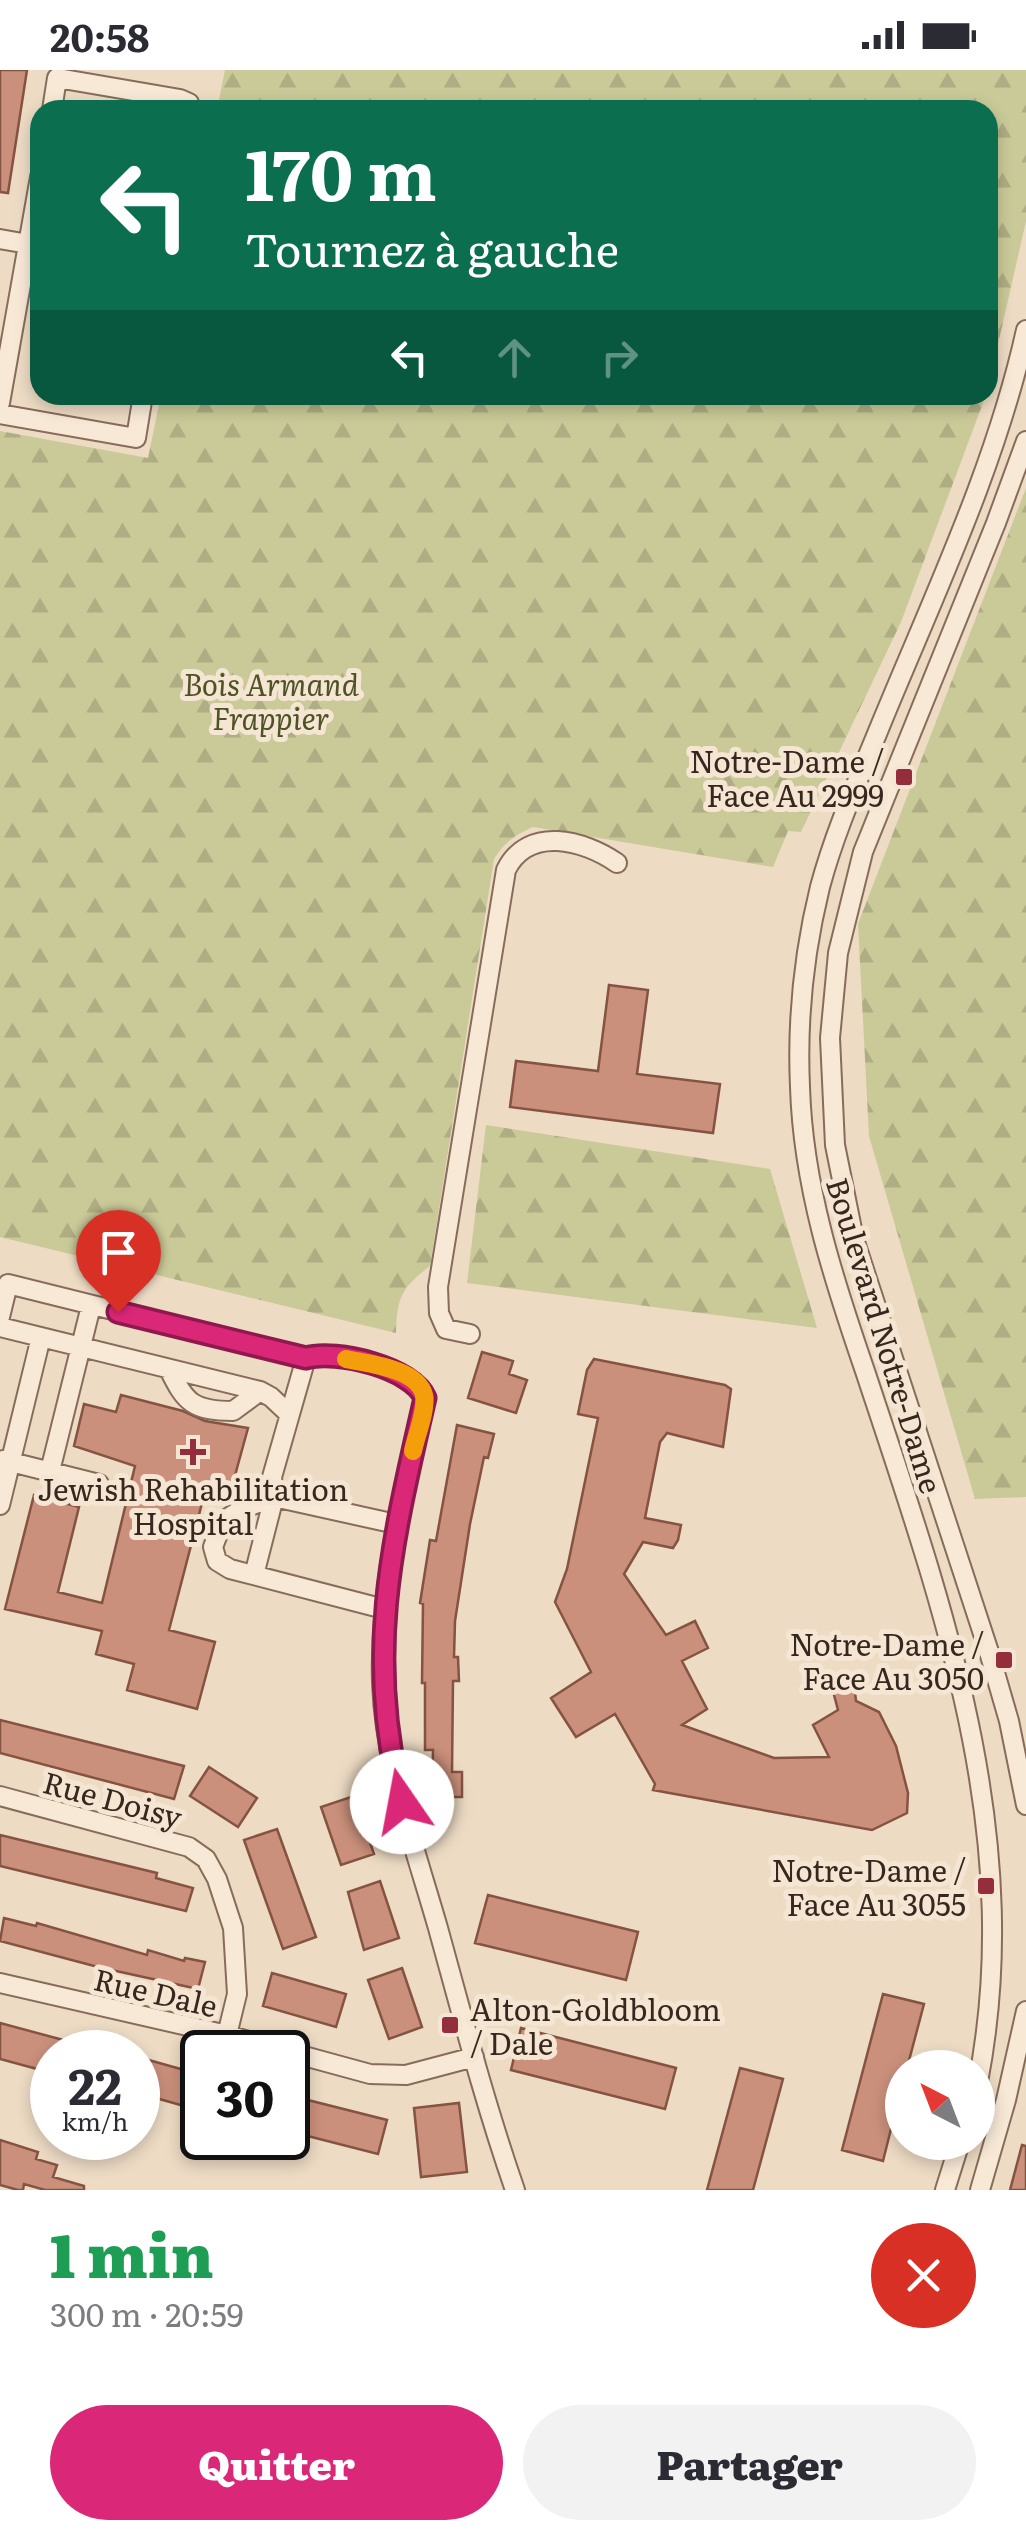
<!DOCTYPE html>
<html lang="fr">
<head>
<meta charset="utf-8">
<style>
	:root { --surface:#fff; --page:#f2f2f3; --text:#2b2b33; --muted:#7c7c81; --accent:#db2777 }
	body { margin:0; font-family:Literata,serif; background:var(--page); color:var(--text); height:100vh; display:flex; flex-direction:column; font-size:38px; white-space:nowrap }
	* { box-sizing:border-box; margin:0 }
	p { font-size:32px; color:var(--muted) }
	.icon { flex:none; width:55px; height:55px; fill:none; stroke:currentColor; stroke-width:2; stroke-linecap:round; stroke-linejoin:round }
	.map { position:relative; height:2120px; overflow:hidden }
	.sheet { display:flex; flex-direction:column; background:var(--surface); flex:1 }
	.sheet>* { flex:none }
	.banner { position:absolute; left:30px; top:30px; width:968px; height:305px; border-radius:30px; box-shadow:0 5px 15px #0003; background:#0b6e4f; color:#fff; overflow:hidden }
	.needle { width:65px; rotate:318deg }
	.tools { position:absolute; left:885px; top:1980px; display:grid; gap:20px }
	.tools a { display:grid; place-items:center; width:110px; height:110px; border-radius:50%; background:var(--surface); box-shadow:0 5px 15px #0003; font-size:50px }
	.speed { position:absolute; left:30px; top:1960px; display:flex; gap:20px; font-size:50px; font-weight:700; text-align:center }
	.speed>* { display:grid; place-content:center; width:130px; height:130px; border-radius:50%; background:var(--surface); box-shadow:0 5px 15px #0003; line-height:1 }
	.speed small { font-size:25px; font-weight:400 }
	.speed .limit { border:5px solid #111; border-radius:15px; background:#fff; color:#111 }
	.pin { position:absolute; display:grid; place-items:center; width:85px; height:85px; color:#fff; margin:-102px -42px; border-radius:50% 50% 50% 0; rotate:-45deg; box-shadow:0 0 10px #0007 }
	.pin .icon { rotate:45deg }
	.me { position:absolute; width:110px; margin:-55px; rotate:348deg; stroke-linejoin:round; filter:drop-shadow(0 0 8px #0008) }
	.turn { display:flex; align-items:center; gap:35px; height:210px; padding:0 50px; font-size:45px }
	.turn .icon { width:130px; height:130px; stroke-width:2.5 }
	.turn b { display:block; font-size:70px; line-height:85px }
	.lanes { display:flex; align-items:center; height:95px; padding:0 50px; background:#0003; justify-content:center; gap:50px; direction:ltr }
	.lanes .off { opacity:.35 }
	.round { display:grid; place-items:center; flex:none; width:105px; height:105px; border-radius:52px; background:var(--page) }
	.headline { display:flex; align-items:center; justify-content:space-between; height:170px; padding:0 50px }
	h1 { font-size:60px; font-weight:800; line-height:75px; color:#1e9e55 }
	.button { display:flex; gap:20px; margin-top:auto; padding:20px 50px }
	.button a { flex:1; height:115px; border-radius:60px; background:var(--accent); color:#fff; font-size:40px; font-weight:800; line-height:115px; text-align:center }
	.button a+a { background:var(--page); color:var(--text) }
	.status { display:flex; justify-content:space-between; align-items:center; height:70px; padding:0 50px; background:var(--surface); direction:ltr }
	.status svg { height:28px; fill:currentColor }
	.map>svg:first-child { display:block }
</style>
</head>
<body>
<div class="status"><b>20:58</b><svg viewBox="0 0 49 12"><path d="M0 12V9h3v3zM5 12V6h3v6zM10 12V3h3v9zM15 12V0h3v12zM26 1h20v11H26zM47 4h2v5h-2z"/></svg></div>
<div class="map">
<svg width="1026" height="2120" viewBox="0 0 1026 2120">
	<defs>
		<pattern id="forest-firs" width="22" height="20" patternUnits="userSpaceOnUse" patternTransform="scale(2.5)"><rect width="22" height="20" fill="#cac998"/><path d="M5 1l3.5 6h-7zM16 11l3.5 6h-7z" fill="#aead83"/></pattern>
	</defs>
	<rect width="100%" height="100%" fill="#eddbc4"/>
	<path fill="url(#forest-firs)" d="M225,0H1026V151L988,318V40H217Z
		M161,325H986L901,552L801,762L788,761L773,797L533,757C516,764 504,773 494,789L430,1196C401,1218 397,1228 396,1263L0,1167V361L148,388Z
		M1026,418V1427L975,1429L869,1066L858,854Z
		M486,1055L770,1099L817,1258L467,1213Z"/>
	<path fill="#ca907b" stroke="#855341" stroke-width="2.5" d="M0,0H27L8,123L0,122Z
		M609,915L648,920L637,1004L720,1014L713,1063L510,1037L516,991L598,1001Z
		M482,1282L513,1291L509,1304L527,1310L516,1343L468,1328Z
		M594,1289L725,1315L731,1319L723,1377L667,1363L660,1372L645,1448L681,1455L678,1470L673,1478L643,1472L624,1504L666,1565L695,1551L708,1578L682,1591L707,1639L682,1655L774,1688L829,1687L813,1655L838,1640L830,1610L853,1604L856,1631L879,1642L896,1676L908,1723L907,1743L872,1760L653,1720L655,1714L615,1644L576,1667L551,1628L591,1602L555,1532L567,1499L598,1348L578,1344L587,1300Z
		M121,1325L183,1341L205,1351L248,1358L231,1420L207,1414L169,1560L215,1572L197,1639L127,1620L134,1594L96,1584L102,1561L5,1539L34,1425L79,1437L58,1522L102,1533L135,1396L74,1376L84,1334L116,1342Z
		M457,1355L494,1364L488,1388L484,1387L470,1454L455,1551L454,1587H458L459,1611H453L452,1702H462V1727H432L433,1680H425V1613H422L423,1534L420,1533L430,1470L436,1471Z
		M0,1650L184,1696L174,1729L0,1683Z
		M209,1697L257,1728L238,1757L190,1726Z
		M354,1726L374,1784L341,1795L321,1737Z
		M277,1759L316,1867L283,1879L244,1770Z
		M0,1765L157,1803L156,1808L193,1818L186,1841L0,1796Z
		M380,1811L399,1868L364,1880L348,1822Z
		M488,1825L638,1862L626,1910L475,1873Z
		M4,1848L36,1856L37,1853L147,1885L148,1880L184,1891L185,1888L205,1892L198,1919L98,1897L0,1871Z
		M402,1898L422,1957L389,1969L368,1910Z
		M272,1903L346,1924L336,1957L263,1936Z
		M883,1924L924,1934L907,1998H902V2015L883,2091L842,2080Z
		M0,1953L93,1978L92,1982H52V2003L0,1989Z
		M521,1958L676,1998L665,2039L511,2000Z
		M138,1987L202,2005V2041L138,2023Z
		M740,1998L783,2009L753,2120H707Z
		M288,2025L387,2050L378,2084L288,2061Z
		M459,2033L467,2102L421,2107L414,2038Z
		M0,2070L38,2082L36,2089L57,2095L53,2107L84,2116V2120H45L24,2114L23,2120H18L0,2115Z
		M1022,2075L1026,2076V2120H1010Z"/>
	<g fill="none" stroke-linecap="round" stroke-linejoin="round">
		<g stroke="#876c5b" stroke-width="22">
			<path id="minor" d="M52,40L57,8L180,29L189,33L191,40
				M0,169L28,174
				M0,333L40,107
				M0,344L136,368L143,325
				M1026,371L996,453L863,782L838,883L830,968L835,1075L854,1169L989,1582L1009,1651L1026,1735
				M0,1247L8,1214L306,1288
				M0,1257L260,1321L271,1327L288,1343
				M470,1264L446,1259L439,1243L438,1217L506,800C528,755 584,770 617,793
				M169,1299C185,1333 194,1341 233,1341L260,1321
				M3,1390L99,1414
				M50,1401L91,1236
				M0,1435L41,1267
				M254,1505L274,1427L272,1407L306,1288C336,1279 413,1298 425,1329C403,1423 379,1516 382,1613C385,1696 415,1778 438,1858C462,1945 485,2034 515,2120
				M384,1539L230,1499L217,1491L213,1477L223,1451L242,1439L274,1427L396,1454
				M0,1726L189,1777L206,1789L217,1809L233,1858L237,1924L227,1965
				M0,1913L227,1965L370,2004L406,2005L474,1987
				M978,2012C1026,1764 942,1534 865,1301C833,1208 803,1116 800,1017C797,951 804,882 820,817C835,761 859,708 881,654C934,525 996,396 1026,260
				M945,2120L960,2072
				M980,2120L1006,2030L1026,1941"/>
		</g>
		<use href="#minor" stroke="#f8e9d7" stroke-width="18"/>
	</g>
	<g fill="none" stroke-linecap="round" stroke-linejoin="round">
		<g stroke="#8e194d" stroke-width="25">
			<path id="route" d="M118,1242L306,1288C336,1279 413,1298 425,1328C392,1472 364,1585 402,1732"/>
		</g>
		<use href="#route" stroke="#db2777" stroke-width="18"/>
		<path stroke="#f59e0b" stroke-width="18" d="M346,1289C368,1294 417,1298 424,1325C427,1340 416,1366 413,1381"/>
	</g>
	<g fill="#942d3c" stroke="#f4e6d3" stroke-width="4">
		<rect x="894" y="697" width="20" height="20" rx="5"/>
		<path d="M188 1367h10v10h10v10h-10v10h-10v-10h-10v-10h10z"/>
		<rect x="994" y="1580" width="20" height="20" rx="5"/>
		<rect x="976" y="1806" width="20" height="20" rx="5"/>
		<rect x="440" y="1945" width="20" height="20" rx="5"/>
	</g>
	<g text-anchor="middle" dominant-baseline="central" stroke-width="10" stroke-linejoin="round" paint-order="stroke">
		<g font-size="30" font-style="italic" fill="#4e5326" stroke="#f4e6d3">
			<text x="271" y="613">Bois Armand<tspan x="271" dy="34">Frappier</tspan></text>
		</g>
		<g font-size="30" fill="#37271e" stroke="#f4e6d3" text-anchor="end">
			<text x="884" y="690">Notre-Dame /<tspan x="884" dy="34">Face Au 2999</tspan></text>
			<text x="193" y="1418" text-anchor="middle">Jewish Rehabilitation<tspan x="193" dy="34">Hospital</tspan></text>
			<text x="984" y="1573">Notre-Dame /<tspan x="984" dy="34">Face Au 3050</tspan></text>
			<text x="966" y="1799">Notre-Dame /<tspan x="966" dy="34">Face Au 3055</tspan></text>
			<text x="470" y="1938" text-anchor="start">Alton-Goldbloom<tspan x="470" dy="34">/ Dale</tspan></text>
		</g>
		<g font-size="30" fill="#37271e" stroke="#f4e6d3">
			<text transform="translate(886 1265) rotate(73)">Boulevard Notre-Dame</text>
			<text transform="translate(113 1728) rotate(15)">Rue Doisy</text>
			<text transform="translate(156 1921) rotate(13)">Rue Dale</text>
		</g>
	</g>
</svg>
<div class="tools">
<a><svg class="needle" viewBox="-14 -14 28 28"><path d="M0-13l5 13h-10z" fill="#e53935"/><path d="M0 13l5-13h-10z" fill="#7c7c81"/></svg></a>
</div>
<div class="speed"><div>22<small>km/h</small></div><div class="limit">30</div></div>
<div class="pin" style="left:118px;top:1242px;background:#d93025"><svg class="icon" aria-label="arrive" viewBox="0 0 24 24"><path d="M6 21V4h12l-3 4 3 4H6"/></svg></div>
<svg class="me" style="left:402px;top:1732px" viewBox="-20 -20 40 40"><circle r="19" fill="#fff"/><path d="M0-13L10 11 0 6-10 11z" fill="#db2777"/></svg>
<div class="banner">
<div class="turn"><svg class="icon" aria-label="left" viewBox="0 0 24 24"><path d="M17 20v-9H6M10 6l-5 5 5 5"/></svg><div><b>170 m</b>Tournez à gauche</div></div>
<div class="lanes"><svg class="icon" aria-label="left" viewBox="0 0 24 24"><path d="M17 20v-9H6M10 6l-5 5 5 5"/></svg><svg class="icon off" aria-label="ahead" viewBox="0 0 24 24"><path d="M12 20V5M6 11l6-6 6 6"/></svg><svg class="icon off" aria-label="right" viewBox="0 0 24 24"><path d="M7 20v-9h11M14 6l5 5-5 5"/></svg></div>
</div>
</div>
<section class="sheet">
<div class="headline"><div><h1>1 min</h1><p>300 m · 20:59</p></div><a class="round" style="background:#d93025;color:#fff"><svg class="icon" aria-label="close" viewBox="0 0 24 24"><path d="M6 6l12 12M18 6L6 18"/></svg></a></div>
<div class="button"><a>Quitter</a><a>Partager</a></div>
</section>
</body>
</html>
